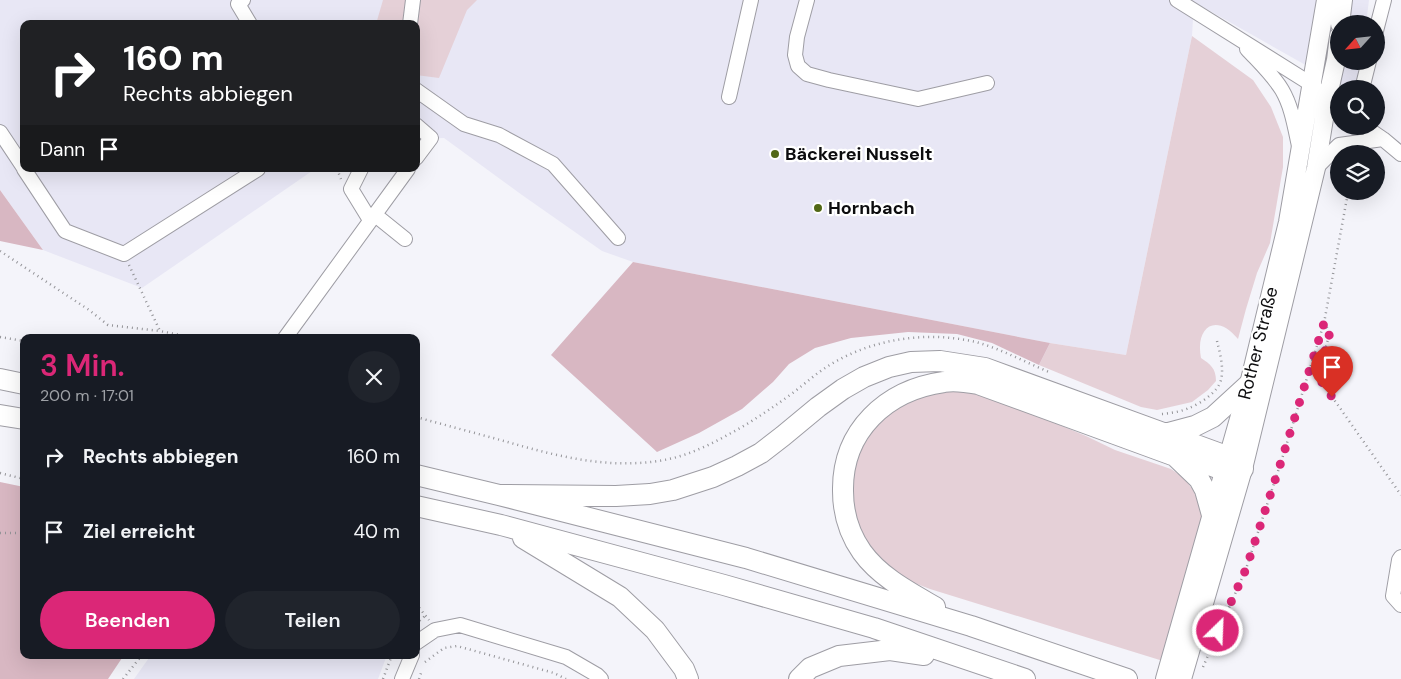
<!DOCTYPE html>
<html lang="de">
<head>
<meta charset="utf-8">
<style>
	:root { --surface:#171b24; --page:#20242c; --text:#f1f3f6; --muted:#9ea1a6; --accent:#db2777 }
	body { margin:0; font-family:"DM Sans",sans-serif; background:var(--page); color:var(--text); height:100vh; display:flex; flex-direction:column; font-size:19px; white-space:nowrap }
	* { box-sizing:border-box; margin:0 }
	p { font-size:16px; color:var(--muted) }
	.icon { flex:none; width:28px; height:28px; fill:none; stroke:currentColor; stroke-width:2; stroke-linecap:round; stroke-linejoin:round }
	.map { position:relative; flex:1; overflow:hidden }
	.details { position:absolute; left:20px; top:334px; width:400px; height:325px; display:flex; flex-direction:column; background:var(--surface); border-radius:10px; box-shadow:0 5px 20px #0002 }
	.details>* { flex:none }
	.hud { position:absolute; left:20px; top:20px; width:400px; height:152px; border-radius:10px; box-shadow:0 5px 20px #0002; background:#202124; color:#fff; overflow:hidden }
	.needle { width:32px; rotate:243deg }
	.controls { position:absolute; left:1330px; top:15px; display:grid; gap:10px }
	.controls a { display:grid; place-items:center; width:55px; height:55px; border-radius:50%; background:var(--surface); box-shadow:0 5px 20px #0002; font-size:25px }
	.pin { position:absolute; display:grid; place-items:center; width:42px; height:42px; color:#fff; margin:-51px -21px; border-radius:50% 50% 50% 0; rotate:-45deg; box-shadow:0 0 5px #0007 }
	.pin .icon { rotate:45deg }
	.me { position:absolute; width:55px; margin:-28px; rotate:24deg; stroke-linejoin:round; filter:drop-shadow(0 0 4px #0008) }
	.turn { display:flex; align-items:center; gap:18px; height:105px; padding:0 20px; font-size:22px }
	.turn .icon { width:65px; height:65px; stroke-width:2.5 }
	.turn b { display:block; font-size:35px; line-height:42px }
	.then { display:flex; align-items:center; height:48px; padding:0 20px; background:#0003; gap:10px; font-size:19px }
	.round { display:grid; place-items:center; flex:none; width:52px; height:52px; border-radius:26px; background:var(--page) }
	.head { display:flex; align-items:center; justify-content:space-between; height:85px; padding:0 20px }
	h1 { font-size:30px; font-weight:600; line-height:38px; color:var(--accent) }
	.action { display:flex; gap:10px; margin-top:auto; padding:10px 20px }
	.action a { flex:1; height:58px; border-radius:30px; background:var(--accent); color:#fff; font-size:20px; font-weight:600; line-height:58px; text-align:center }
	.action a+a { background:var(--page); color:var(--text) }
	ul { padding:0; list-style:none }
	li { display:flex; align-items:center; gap:15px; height:75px; padding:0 20px }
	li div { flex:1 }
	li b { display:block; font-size:19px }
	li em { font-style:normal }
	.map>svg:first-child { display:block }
</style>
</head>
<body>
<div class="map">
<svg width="1401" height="679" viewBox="0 0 1401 679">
	<rect width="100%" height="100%" fill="#f4f4fa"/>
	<path fill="#e8e7f5" d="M0,0H1369L1366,24H1339V61H1360L1356,89H1347L1341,85L1194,2L1192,36L1126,355L1050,343L633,262L602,251L522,195L444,138L416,139V24H24V169H315L142,288L43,250L0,190Z
		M151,655H387L378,679H134Z"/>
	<path fill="#e5d0d7" d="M383,0H477L467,10L439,78L416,75V24H376Z
		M1192,36L1253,80L1271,107L1283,137V167L1270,243L1257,273L1246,309L1238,339C1216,312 1195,327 1201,358C1210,364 1216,368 1216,381L1208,390L1192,402L1157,410L1141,407L1039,365L1050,343L1126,355Z
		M940,391H958L976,393L1024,410L1086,436L1115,450L1171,469L1184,478L1193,490L1198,500L1201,514V523L1163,661L930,589L909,581L873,554L861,534L850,506V482L863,439L883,416L903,403Z"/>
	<path fill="#d8b7c2" d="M0,190L43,250L0,241Z
		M633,262L1050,343L1039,365L992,343L957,334L908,332L851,338L815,348L789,364L773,382L742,409L699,433L657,452L551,355Z
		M0,482L24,487V655H124L108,679H0Z"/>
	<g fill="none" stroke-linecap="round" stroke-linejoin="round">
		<g stroke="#9e9da4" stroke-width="16">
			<path id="minor" d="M243,0L238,4L250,24
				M807,0L797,37L795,55L798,66L807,74L829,80L918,99L987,83
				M1177,0L1311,84L1339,109
				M410,24L413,0
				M1376,31L1384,0
				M1247,49C1259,62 1273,75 1282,90C1292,107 1295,128 1299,146
				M1362,89L1369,61
				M416,90L464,124L499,135L553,164L618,238
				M729,97L751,0
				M416,125L431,138L416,158
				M1364,126L1383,139L1401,154
				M0,132L24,168
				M1316,168L1339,145L1383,139
				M24,169L65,231L124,254L258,169
				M361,169L351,189L370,220
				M374,214L405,239
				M285,338L408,169
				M1401,557L1399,560L1393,596L1401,605
				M416,643L435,630L460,625L566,657L597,675L601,679
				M402,679L412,655"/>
		</g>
		<g stroke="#9e9da4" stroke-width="20">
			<path id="major" d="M1340,24L1343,0
				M1165,679L1249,384L1288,222L1326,0
				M1182,679L1243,469L1316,168L1327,100L1336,60L1339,36"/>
		</g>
		<g stroke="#9e9da4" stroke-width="22">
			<path id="highway" d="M0,379L24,384
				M0,415L24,419
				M1165,434L1195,426L1213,417L1249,384
				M1175,456L1199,479L1205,490L1212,515
				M416,475L499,495L746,558L971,626L1127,679
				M499,495L616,496L650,494L673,490L713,477L737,466L761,453L783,436L818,407L843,389L864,377L889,367L911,362L940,361L985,368L1229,457L1243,469
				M416,506L501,525L724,585L874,628L1025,679
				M523,538L620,597L655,630L684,669L688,679
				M935,607C909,592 880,577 862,552C850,535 843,513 843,491C842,431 886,390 944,382C955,380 967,382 978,384L1175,456L1204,463L1225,471L1243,469
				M799,679L810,668L839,656L890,650L924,655"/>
		</g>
		<path stroke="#949498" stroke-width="2.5" stroke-dasharray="1 4" stroke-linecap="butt" d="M337,169L341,179
			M0,251L89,310L108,325L160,331
			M129,265L160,331L180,335L182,338
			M1324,323L1330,332L1321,365V381L1401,495
			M0,337L24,341
			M1162,414C1171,413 1180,412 1189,408C1200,404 1218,392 1221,380C1224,368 1220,353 1217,341
			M416,417C445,425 475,433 504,441C556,456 609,470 664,460C693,455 721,439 747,424C763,414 778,404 794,392C807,382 819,371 833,363C876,338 928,331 976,342C1001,349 1025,362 1049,372
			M0,473L24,479
			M0,533H24
			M416,604L429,620
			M416,624L426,615
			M425,662L444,648L457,646L554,673L566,679
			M1203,667L1246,569L1282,459L1324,323L1347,198L1346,191
			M123,679L142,655
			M383,679L392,655
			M419,679L422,670"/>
		<use href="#minor" stroke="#fff" stroke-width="14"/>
		<use href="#major" stroke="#fff" stroke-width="18"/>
		<use href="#highway" stroke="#fff" stroke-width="20"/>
	</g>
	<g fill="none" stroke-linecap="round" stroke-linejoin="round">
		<path stroke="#db2777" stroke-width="9" stroke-dasharray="0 16.2" d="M1218,631L1246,569L1282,459L1324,323L1330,332L1321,366V381L1332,397"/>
	</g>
	<g fill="#526816" stroke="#fff" stroke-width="2">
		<circle cx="775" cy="154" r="5"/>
		<circle cx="818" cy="208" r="5"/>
	</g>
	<g text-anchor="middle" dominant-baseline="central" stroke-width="4.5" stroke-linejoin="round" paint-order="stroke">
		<g font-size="18" font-weight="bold" fill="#0c0c0e" stroke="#fff" text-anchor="start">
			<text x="785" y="154">Bäckerei Nusselt</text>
			<text x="828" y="208">Hornbach</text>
		</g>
		<g font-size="18" fill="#0c0c0e" stroke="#fff">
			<text transform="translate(1258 343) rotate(-76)">Rother Straße</text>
		</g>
	</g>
</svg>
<div class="controls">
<a><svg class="needle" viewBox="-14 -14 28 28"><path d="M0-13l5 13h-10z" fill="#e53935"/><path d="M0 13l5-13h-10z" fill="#9ea1a6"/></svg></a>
<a><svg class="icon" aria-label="search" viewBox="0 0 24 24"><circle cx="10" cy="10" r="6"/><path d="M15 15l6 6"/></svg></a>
<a><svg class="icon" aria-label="layers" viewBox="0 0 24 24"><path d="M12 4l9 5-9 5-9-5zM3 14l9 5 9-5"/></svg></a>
</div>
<div class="pin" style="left:1332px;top:397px;background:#d93025"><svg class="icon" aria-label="arrive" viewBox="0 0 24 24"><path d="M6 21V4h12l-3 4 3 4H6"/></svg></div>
<svg class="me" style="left:1218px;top:631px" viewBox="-20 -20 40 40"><circle r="17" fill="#db2777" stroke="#fff" stroke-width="3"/><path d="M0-11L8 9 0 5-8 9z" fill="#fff"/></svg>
<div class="hud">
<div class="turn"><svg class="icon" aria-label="right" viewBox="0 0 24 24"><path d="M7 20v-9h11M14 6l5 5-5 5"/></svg><div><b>160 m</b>Rechts abbiegen</div></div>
<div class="then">Dann<svg class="icon" aria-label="arrive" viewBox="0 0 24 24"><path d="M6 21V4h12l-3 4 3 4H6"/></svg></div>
</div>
<section class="details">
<div class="head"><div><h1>3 Min.</h1><p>200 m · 17:01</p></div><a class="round"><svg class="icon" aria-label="close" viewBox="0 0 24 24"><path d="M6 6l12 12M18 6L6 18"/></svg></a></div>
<ul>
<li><svg class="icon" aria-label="right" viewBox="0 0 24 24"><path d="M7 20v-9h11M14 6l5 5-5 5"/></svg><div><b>Rechts abbiegen</b></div><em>160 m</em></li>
<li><svg class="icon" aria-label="arrive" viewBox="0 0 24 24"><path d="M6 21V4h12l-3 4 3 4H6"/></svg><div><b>Ziel erreicht</b></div><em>40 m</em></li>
</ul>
<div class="action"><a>Beenden</a><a>Teilen</a></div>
</section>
</div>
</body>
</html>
